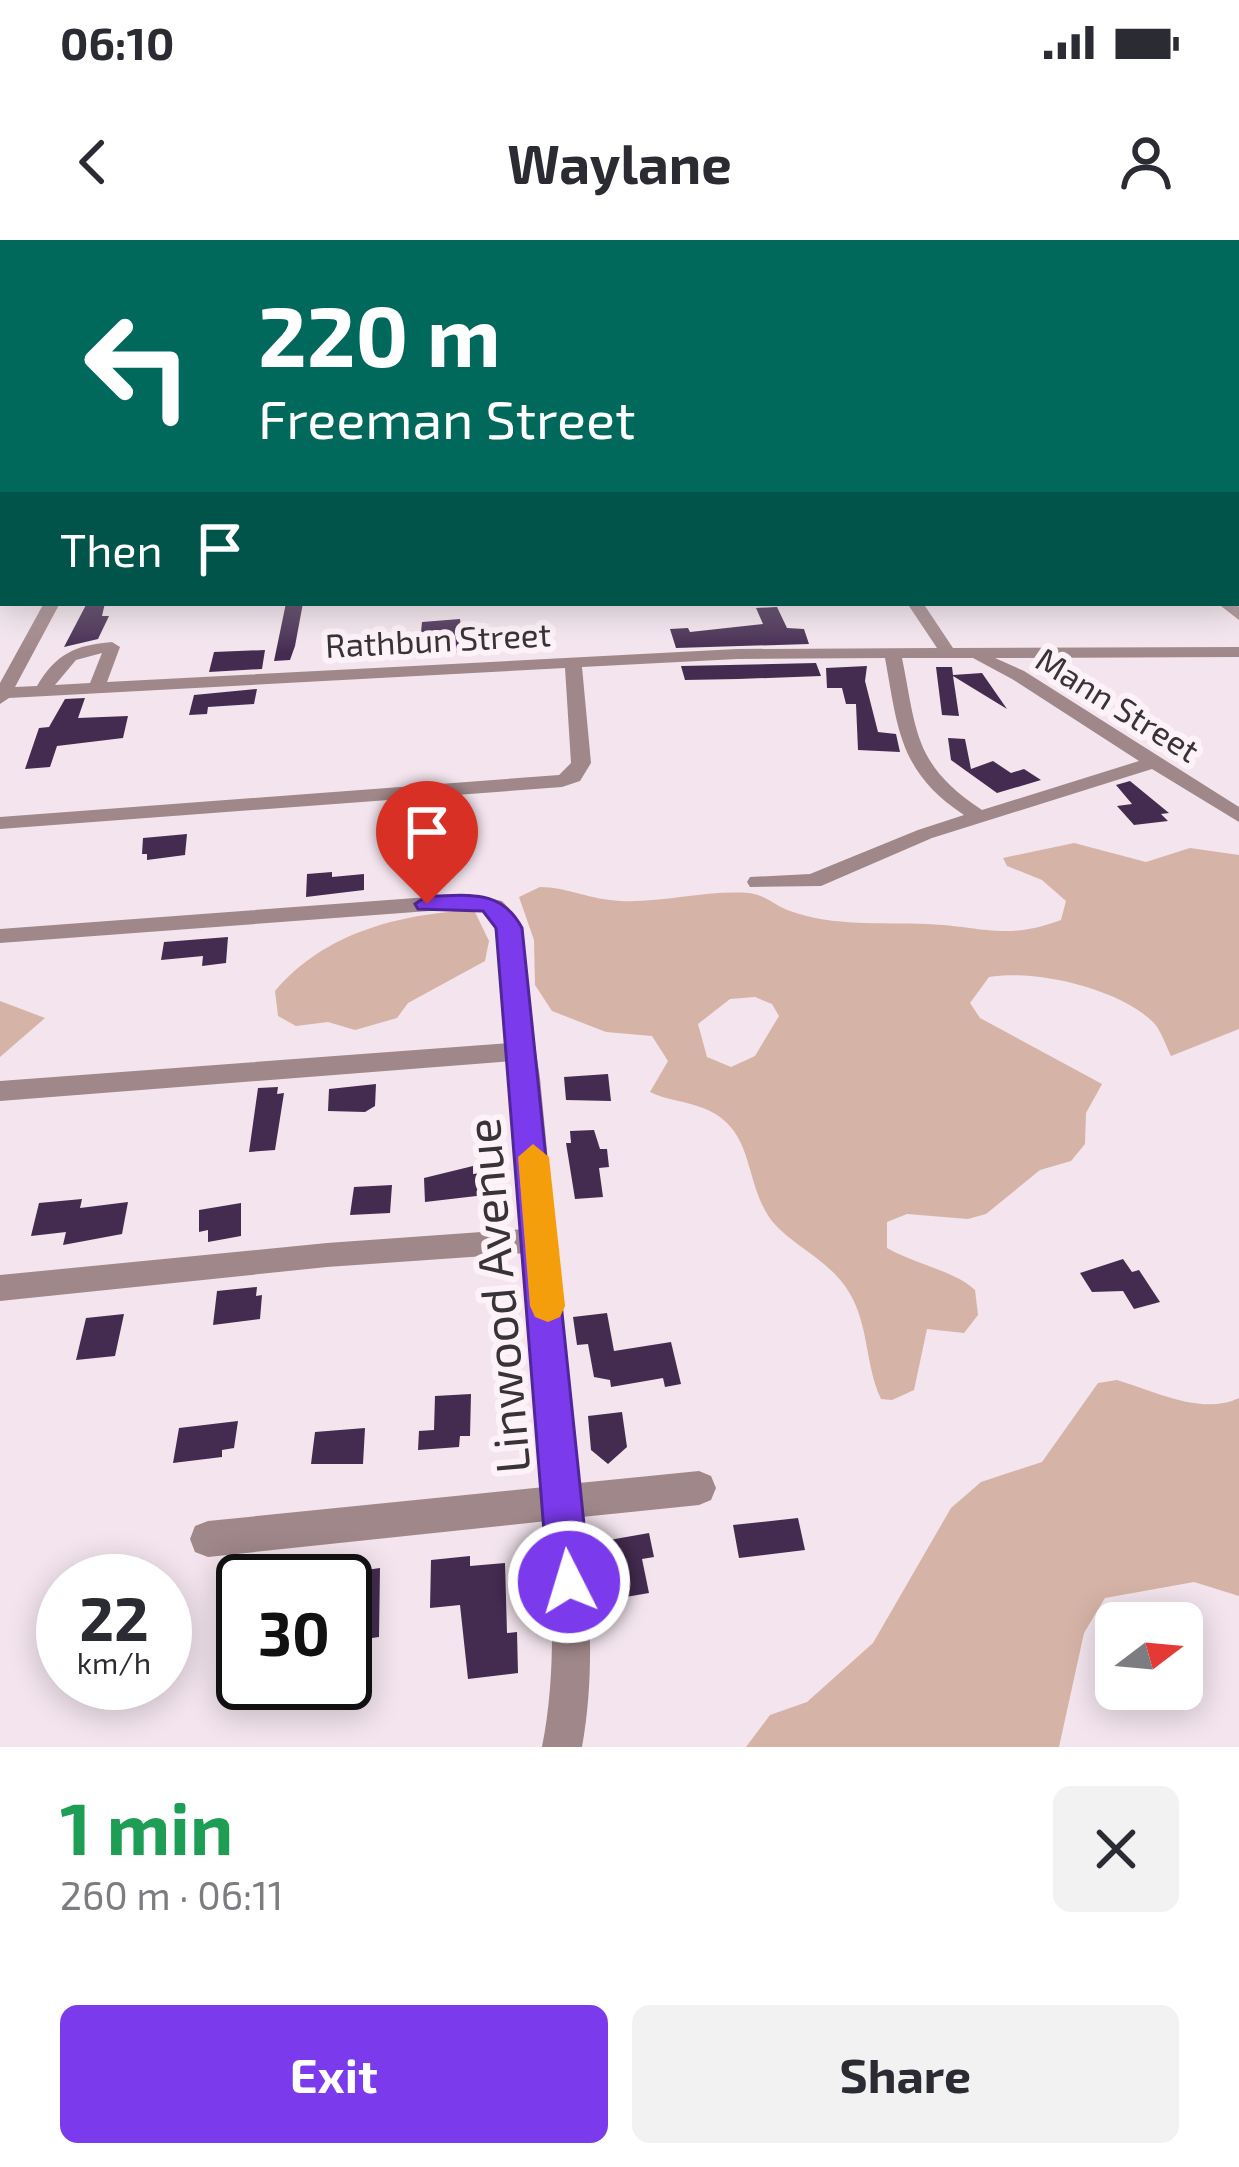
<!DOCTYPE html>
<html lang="en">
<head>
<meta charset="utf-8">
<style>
	:root { --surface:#fff; --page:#f2f2f3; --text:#2b2b33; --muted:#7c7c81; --accent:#7c3aed }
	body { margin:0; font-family:"Exo 2",sans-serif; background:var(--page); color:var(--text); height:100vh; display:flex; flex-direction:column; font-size:45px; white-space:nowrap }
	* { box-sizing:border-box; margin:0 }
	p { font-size:39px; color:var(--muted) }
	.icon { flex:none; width:66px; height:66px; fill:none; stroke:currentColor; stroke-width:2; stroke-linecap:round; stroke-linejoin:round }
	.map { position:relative; height:1507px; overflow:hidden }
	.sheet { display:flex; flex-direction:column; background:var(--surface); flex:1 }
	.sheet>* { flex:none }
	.banner { position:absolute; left:0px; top:0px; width:1239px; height:366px; box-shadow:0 6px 30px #0003; background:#00695c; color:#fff; overflow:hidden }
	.needle { width:78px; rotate:74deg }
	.tools { position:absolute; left:1095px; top:1362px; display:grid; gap:24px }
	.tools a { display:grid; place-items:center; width:108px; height:108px; border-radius:18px; background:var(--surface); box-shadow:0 6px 30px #0003; font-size:60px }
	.speed { position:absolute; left:36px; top:1314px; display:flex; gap:24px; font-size:60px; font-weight:700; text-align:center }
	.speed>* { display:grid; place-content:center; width:156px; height:156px; border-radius:50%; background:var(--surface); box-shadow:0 6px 30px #0003; line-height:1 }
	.speed small { font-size:30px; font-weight:400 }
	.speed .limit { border:6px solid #111; border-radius:18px; background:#fff; color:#111 }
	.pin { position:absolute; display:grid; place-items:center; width:102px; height:102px; color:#fff; margin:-123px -51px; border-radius:50% 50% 50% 0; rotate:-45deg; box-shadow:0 0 12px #0007 }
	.pin .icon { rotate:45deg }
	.me { position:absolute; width:132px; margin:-66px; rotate:355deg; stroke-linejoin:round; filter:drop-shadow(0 0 9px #0008) }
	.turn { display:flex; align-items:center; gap:42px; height:252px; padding:0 60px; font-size:54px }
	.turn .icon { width:156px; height:156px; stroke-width:2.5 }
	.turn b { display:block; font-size:84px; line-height:102px }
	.then { display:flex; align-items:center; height:114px; padding:0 60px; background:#0003; gap:24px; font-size:45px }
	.round { display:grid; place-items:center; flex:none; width:126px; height:126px; border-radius:18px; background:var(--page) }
	.head { display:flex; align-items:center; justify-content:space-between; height:204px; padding:0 60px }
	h1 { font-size:72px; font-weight:700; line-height:90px; color:#1e9e55 }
	.action { display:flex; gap:24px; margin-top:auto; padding:24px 60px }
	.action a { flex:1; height:138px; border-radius:18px; background:var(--accent); color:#fff; font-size:48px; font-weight:700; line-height:138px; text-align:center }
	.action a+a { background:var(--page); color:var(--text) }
	.status { display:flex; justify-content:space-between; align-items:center; height:84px; padding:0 60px; background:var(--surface); direction:ltr }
	.status svg { height:33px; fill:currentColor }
	header { display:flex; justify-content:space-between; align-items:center; height:156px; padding:0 60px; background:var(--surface); font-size:54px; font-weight:700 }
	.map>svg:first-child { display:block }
</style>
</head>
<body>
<div class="status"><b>06:10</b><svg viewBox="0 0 49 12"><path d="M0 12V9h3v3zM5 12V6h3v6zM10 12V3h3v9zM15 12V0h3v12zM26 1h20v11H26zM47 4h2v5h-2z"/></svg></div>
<header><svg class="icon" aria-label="back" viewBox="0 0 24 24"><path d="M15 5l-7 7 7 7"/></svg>Waylane<svg class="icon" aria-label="person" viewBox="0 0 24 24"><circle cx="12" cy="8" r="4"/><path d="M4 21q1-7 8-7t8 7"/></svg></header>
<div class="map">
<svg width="1239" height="1507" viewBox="0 0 1239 1507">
	<rect width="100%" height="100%" fill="#f3e4ed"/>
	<path fill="#d6b3a7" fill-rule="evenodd" d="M1074,603L1146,622L1190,608L1239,615V789L1171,816C1166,806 1161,790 1153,782C1118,748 1035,729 989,737L970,763L980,778L1102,844L1086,873L1085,904L1071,921L1040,930L986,974L968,979L907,974L887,982V1008C917,1025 955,1031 975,1050L978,1075L964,1093L927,1089L914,1150L892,1160L881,1159C864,1123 870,1081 845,1046C823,1015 781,1000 766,972C744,932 752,887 703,868C686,861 666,860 650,852L668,821L652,796L606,792L552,771L535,745L534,700L519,657L540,647C567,647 592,660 620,661C663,663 706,650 749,653C766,655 775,666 790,671C834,687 881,682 926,684C982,686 1005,701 1061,680L1066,661L1042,640L1007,626L1003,618ZM755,757L772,764L779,776L755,816L731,827L707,817L698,784L730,759Z
		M474,670L489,701L485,721L408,763L397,778L355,790L328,782L296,786L278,776L275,751C325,692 400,674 474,670Z
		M0,761L45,778L0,817Z
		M1117,1140C1154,1151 1202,1176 1239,1158V1356L1194,1342L1105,1358L1084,1393L1059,1507H746L770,1475L807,1462L873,1403L951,1268L981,1242L1042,1222L1098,1143Z"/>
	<path fill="#442c51" d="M87,363H105L102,376H109L98,399L64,407Z
		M286,363H303L295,406L290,420L274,421Z
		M777,367L787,388L804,389L809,404L676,408L670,389L688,388L690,392L763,384L756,368Z
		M460,379L464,412L419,413L422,382Z
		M265,410L262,429L209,432L214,412Z
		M816,423L821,436L738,439L685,440L681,426Z
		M867,426L865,441L878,492L896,494L900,512L858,510L856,464H846L842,448H827L826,428Z
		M936,427H952L953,435L982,433L1007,469L953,436L959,476L942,475Z
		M257,449L254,464L208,467L207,474L189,475L194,455Z
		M85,458L78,478L128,476L123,498L57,506L50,527L25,529L39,488L49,487L65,459Z
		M948,498L965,499L971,529L993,521L1011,533L1024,529L1041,540L997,553L951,520Z
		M1130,541L1169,573L1161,574L1168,581L1134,585L1117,566L1132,564L1116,545Z
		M187,594L185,615L147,620V614H142L143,598Z
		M332,632V637L364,634V650L306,657L307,634Z
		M228,697L226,723L202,726L203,716L161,720L164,702Z
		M608,834L611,861L566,860L564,837Z
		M376,844L375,866L365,872L328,871L329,849Z
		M278,847L277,854L284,853L275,910L249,912L258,848Z
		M594,890L600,909H607L609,927L599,928L603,957L575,959L566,903H571L570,891Z
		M473,926V934L483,933L485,955L425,962L424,938Z
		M392,945L390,973L350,975L354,947Z
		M82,959L80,968L128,962L122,994L63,1005L66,992L31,996L39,963Z
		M241,963V996L208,1002V990L199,992V970Z
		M1123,1019L1132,1032L1139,1030L1160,1062L1134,1069L1123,1051L1092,1052L1080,1033Z
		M257,1047L256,1056L262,1055L260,1079L213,1085L217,1051Z
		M607,1073L614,1111L671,1102L681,1144L665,1147L663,1138L611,1147L610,1140L594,1137L588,1104L577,1105L573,1077Z
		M124,1074L115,1116L76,1120L86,1078Z
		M471,1154L470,1196H460L459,1207L418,1210L419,1191L434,1190L435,1156Z
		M622,1172L627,1207L608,1224L591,1210L588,1176Z
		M238,1181L234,1208L222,1210V1217L173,1223L179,1188Z
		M365,1188L363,1224H311L315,1192Z
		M798,1278L805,1310L739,1318L733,1285Z
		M649,1293L654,1317L642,1319L649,1353L620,1358L617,1346L605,1349L598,1302Z
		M470,1316V1326L505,1323L507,1393L517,1392L518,1433L468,1439L460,1365L430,1368L431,1320Z
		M380,1328L379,1397L351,1401L353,1377L345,1378V1333Z"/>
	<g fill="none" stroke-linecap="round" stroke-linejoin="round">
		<path fill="#a08789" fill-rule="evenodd" d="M0,202H3V208H0Z
			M0,231H3V239H0Z
			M0,355L3,363H8L0,365Z
			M44,363H60L15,447L37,446C56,414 75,405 112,402L120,407L107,442L737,409L937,408L907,363H923L953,408L1239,407V417L995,418L1024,431L1239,567V582L1152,529L932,598L821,646L750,647L747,642L750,637L810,634L918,590L964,575C899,532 898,489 885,418L737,419L582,427L591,523L580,541L562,547L0,589V577L559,535L571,523L565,428L9,458L0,464V443ZM102,413L90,443L55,445L76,420ZM902,418H973L1012,439L1139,521L982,570C914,525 917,493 902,418Z
			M1217,363H1234L1239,367V380Z
			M469,654L502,661L515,675L540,838L579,1243L699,1231L711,1236L716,1248L711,1260L699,1265L582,1277C589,1355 596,1429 582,1507H542C557,1431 552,1358 547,1281L208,1317L195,1312L190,1299L195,1286L208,1281L544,1247L527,1013L327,1027L0,1061V1035L327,1003L525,989L512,821L0,861V841L510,803L493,677L487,671L469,668L0,703V689Z"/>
	</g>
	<linearGradient id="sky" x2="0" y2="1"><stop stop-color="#82a3d5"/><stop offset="0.49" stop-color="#faf3f7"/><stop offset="1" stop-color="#faf3f7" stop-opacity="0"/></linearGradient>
	<rect width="1239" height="413" fill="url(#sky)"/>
	<path fill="#7c3aed" stroke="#51269a" stroke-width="3" d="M427,656C468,656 501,648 522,688L590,1342L584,1357L569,1363L554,1357L548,1342L496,688L483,671L418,669L415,664Z"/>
	<path fill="#f59e0b" d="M533,904L549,917L565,1066L560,1077L548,1082L535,1077L530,1066L518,917Z"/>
	<g text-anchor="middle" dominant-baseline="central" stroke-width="12" stroke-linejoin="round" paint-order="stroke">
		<g font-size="33" fill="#383336" stroke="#fef2f9">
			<text transform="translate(438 399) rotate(-3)">Rathbun Street</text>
			<text transform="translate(1118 464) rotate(32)">Mann Street</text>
		</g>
		<g font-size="48" fill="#383336" stroke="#fef2f9">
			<text transform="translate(496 1056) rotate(-95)">Linwood Avenue</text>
		</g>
	</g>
</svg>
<div class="tools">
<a><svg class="needle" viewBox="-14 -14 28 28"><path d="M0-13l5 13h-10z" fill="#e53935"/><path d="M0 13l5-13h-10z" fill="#7c7c81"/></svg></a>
</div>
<div class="speed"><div>22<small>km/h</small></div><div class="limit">30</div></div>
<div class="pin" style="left:427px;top:664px;background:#d93025"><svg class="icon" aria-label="arrive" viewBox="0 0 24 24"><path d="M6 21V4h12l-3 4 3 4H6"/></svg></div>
<svg class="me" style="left:569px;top:1342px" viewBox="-20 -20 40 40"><circle r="17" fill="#7c3aed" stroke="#fff" stroke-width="3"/><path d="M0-11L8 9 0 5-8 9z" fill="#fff"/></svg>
<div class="banner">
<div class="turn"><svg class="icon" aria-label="left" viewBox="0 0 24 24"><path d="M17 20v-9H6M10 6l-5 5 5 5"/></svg><div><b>220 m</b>Freeman Street</div></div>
<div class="then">Then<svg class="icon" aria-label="arrive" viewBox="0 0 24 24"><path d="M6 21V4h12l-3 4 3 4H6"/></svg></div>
</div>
</div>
<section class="sheet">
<div class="head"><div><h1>1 min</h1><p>260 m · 06:11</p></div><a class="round"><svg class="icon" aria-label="close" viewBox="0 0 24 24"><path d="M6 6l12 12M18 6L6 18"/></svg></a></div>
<div class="action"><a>Exit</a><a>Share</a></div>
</section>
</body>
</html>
